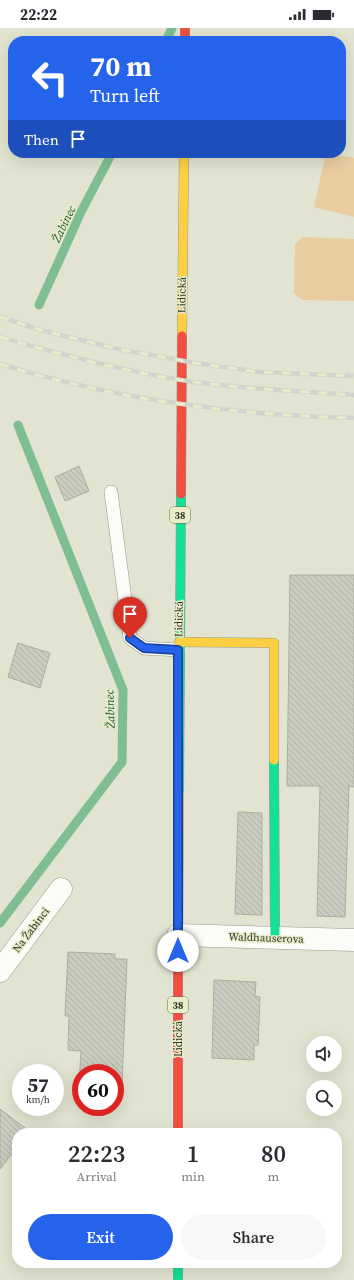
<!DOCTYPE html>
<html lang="en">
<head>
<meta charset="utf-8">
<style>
	:root { --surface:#fff; --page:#f7f7f7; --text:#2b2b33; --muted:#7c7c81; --accent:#2563eb }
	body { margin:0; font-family:"Source Serif 4",serif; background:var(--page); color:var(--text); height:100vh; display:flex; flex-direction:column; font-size:15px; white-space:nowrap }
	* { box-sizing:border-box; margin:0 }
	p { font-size:13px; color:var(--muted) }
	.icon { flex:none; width:22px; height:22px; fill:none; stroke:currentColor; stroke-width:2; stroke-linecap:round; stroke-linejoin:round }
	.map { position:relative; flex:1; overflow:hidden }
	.drawer { position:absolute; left:12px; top:1100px; width:330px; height:140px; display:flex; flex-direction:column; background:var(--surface); border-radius:16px; box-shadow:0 4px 16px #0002 }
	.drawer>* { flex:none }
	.hud { position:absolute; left:8px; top:8px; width:338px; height:122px; border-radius:16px; box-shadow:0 4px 16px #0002; background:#2563eb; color:#fff; overflow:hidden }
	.controls { position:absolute; left:306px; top:1008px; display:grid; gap:8px }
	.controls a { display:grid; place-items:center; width:36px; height:36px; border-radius:50%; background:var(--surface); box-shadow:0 4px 16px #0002; font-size:20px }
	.speed { position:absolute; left:12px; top:1036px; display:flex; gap:8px; font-size:20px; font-weight:700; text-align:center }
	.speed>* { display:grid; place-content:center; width:52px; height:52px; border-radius:50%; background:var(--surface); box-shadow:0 4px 16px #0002; line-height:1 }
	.speed small { font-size:10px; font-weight:400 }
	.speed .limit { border:6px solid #d22; background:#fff; color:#111 }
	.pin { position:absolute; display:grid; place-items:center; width:34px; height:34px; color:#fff; margin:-41px -17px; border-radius:50% 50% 50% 0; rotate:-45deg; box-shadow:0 0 4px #0007 }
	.pin .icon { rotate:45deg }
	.me { position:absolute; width:44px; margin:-22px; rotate:0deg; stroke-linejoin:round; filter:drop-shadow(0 0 3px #0008) }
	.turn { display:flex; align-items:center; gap:14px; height:84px; padding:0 16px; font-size:18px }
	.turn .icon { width:52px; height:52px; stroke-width:2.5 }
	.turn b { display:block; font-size:28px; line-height:34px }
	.then { display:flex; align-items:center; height:38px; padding:0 16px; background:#0003; gap:8px; font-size:15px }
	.eta { display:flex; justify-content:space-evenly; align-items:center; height:68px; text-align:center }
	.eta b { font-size:24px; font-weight:600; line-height:28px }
	.cta { display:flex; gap:8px; margin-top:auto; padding:8px 16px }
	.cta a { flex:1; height:46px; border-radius:24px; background:var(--accent); color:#fff; font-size:16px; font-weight:600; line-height:46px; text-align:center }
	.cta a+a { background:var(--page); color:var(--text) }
	.status { display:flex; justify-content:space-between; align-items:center; height:28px; padding:0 20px; background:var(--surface); direction:ltr }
	.status svg { height:11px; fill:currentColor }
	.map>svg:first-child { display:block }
</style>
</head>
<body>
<div class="status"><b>22:22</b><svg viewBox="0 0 49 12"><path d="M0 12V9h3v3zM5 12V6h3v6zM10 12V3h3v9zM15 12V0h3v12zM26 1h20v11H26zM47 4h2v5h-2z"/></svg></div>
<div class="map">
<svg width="354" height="1252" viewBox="0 0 354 1252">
	<defs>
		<pattern id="building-back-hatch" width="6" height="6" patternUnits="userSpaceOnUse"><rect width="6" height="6" fill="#c9cdbf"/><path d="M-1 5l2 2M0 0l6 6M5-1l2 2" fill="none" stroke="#adb1a4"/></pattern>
	</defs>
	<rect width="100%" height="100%" fill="#e2e4d1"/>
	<path fill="#e9cca0" d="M326,125L354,130V189L314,179Z
		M303,209L354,211V273L302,272L294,265L295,216Z"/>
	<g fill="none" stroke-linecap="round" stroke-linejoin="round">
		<path stroke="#7fbe93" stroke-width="9" d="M166,13L172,0
			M39,277L81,184L112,125
			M0,895L122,734L123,662L18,397"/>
	</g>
	<path fill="url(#building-back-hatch)" stroke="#a9aea0" d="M79,438L89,463L65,473L55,449Z
		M290,547H354V759L349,758L345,889L317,888L320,758H287Z
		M18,615L50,625L40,660L8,649Z
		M238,784L262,785V887L235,886Z
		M68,924L115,926V931H127L122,1057H115V1045H81V1056H79L81,1023L68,1022L69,988H65Z
		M214,952L256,954L255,968L260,969L258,1017H254V1032L212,1030Z
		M0,1081L29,1103L28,1105H17V1119L0,1141Z"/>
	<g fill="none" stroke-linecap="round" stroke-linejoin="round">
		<g stroke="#97988a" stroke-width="14">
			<path id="lane" d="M111,464L130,610L144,620L178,622"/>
		</g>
		<g stroke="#97988a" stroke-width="23">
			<path id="street" d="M178,907L354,912
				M0,943L61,861"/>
		</g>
		<g stroke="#97988a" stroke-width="10">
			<path id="fast" d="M274,732L275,910
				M179,765L181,466
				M178,1235V1252"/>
		</g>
		<g stroke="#97988a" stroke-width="10">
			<path id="slow" d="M182,308L184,125
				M179,614L274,615V732
				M178,933L179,765"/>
		</g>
		<g stroke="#97988a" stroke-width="10">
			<path id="jam" d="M185,0V13
				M181,466L182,308
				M178,1105V933"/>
		</g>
		<use href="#lane" stroke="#fbfbf8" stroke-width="13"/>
		<use href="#street" stroke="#fbfbf8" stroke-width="22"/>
		<use href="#fast" stroke="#16e098" stroke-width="9"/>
		<use href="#slow" stroke="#ffcf43" stroke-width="9"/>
		<use href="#jam" stroke="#f24e42" stroke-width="9"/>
		<g stroke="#d3d3ce" stroke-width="4.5">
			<path id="rail" d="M0,289L44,303L118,321L195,335L259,344L354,348
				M0,309C62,327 123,343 187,353C242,361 298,363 354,367
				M0,336C116,372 233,387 354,390"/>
		</g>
		<use href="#rail" stroke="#e8ecc9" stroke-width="3" stroke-dasharray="9" stroke-linecap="butt"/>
	</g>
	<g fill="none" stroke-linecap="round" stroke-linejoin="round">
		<g stroke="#184099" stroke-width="10">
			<path id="route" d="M130,610L144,620L178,622V923"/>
		</g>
		<use href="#route" stroke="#2563eb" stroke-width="7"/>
	</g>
	<g text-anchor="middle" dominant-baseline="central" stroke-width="3" stroke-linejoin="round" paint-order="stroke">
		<g fill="#e8ecc9" stroke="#696b58" stroke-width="1">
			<rect x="170" y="479" width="20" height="16" rx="3"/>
			<rect x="168" y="969" width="20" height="16" rx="3"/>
		</g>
		<g font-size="10" font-weight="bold" fill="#333427">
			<text x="180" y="487">38</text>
			<text x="178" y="977">38</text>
		</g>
		<g font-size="11" fill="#333427" stroke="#e8ecc9">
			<text transform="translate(182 267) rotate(-89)">Lidická</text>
			<text transform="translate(179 591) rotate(-89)">Lidická</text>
			<text transform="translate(31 902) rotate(-53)">Na Žabinci</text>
			<text transform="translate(266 910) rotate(2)">Waldhauserova</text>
			<text transform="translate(178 1011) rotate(-90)">Lidická</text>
		</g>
		<g font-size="12" font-style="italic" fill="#1a5b37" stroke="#e8ecc9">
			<text transform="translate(64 196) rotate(-64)">Žabinec</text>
			<text transform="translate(110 681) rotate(-92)">Žabinec</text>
		</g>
	</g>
</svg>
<div class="controls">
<a><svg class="icon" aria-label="sound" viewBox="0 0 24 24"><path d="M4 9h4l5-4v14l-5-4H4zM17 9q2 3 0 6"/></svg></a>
<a><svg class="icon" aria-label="search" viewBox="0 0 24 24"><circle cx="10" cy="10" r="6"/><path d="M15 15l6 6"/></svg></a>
</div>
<div class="speed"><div>57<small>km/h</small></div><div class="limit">60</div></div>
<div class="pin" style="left:130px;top:610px;background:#d93025"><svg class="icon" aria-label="arrive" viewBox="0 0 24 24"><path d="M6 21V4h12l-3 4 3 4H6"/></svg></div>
<svg class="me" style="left:178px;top:923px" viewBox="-20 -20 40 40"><circle r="19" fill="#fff"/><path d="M0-13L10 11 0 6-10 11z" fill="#2563eb"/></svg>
<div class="hud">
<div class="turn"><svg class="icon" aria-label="left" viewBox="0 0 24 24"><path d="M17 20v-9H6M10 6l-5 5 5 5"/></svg><div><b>70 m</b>Turn left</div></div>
<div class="then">Then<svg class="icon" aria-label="arrive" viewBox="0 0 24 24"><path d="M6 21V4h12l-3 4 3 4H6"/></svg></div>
</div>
<section class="drawer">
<div class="eta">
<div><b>22:23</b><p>Arrival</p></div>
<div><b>1</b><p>min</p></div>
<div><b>80</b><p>m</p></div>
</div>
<div class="cta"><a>Exit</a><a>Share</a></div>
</section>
</div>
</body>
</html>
